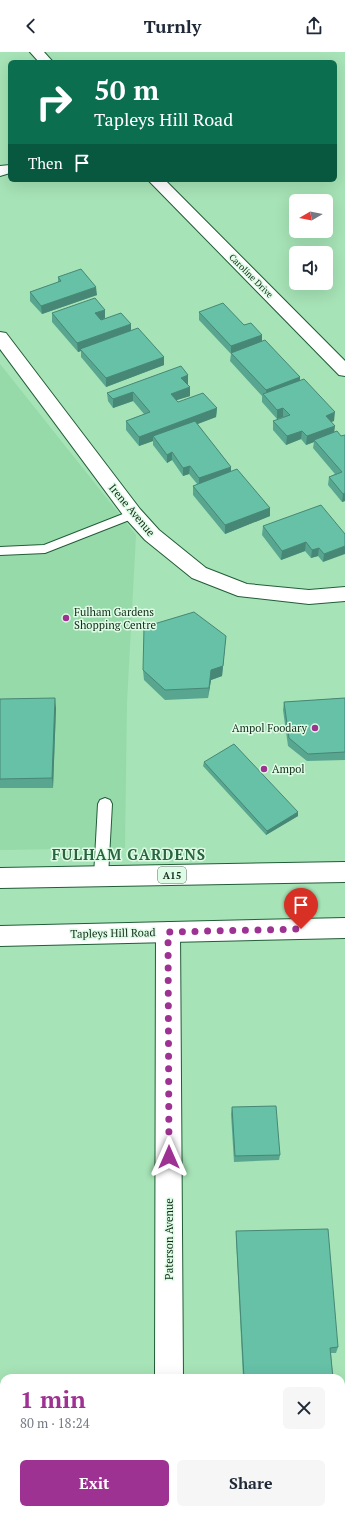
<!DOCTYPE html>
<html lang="en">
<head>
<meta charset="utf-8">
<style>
	:root { --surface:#fff; --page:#f6f6f7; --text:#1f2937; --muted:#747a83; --accent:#9e3292 }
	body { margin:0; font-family:"PT Serif",serif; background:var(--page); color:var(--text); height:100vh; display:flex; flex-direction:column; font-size:15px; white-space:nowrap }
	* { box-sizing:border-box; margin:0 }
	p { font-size:13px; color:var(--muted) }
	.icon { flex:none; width:22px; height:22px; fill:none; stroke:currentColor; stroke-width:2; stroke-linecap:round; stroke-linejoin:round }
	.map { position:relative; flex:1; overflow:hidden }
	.sheet { position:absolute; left:0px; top:1322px; width:345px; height:140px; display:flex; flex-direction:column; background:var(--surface); border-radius:12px 12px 0 0; box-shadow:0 4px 16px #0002 }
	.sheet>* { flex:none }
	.banner { position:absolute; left:8px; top:8px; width:329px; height:122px; border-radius:6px; box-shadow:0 4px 16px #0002; background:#0b6e4f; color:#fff; overflow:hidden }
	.needle { width:26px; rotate:260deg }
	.buttons { position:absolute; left:289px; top:142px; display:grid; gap:8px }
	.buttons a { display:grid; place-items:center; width:44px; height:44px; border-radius:6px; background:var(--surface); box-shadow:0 4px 16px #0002; font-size:20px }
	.pin { position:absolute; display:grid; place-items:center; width:34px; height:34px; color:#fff; margin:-41px -17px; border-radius:50% 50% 50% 0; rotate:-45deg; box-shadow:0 0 4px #0007 }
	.pin .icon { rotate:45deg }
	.me { position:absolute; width:44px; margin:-22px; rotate:0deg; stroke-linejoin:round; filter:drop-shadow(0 0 3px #0008) }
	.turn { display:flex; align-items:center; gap:14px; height:84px; padding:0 20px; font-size:18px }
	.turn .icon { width:52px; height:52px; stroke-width:2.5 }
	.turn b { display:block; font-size:28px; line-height:34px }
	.then { display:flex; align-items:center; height:38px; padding:0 20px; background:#0003; gap:8px; font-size:15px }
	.round { display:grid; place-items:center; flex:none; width:42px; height:42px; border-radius:6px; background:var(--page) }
	.headline { display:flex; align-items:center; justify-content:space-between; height:68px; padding:0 20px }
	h1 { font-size:24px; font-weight:600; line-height:30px; color:var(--accent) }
	.primary-button { display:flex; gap:8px; margin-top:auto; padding:8px 20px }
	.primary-button a { flex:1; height:46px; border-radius:6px; background:var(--accent); color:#fff; font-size:16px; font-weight:600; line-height:46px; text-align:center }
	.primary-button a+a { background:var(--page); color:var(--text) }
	header { display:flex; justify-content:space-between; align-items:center; height:52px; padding:0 20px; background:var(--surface); font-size:18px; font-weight:600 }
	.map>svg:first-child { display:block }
</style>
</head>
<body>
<header><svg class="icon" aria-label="back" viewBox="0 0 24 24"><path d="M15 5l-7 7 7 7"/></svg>Turnly<svg class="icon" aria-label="share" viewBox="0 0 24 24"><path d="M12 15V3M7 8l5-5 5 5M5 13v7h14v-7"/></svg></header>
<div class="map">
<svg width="345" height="1462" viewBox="0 0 345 1462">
	<rect width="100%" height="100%" fill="#a6e3b6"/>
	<path fill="#96daa9" d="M0,312L136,483L127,650L125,796L0,798Z"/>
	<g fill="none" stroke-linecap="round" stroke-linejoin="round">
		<g stroke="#215d37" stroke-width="2">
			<path id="lane" d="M133,458L137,459L139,462L137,465L45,501L0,503V495L44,493Z
				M105,746L110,748L112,752L108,824L106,828L101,830L96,828L94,824L98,752L100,748Z"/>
		</g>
		<g stroke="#215d37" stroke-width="2">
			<path id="street" d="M30,0H44L53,10H39Z
				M10,113V121L0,124V114Z
				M148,128H165L345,309V324L339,323Z
				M0,280L6,281L140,457L159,478L206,516L247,532L309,538L345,535V549L309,552L238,544L192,526L145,488L126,467L0,297Z
				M168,870L176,873L180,880L183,1326H155L156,880L160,873Z
				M341,1441H345V1462H328L327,1458H341Z
				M82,1458H267L265,1462H81Z"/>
		</g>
		<g stroke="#215d37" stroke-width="2">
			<path id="primary" d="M345,810V830L0,836V816Z
				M345,866V886L0,894V874Z"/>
		</g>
		<use href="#lane" fill="#fff" fill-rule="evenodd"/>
		<use href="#street" fill="#fff" fill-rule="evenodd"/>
		<use href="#primary" fill="#fff" fill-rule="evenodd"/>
	</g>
	<path fill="#58a690" d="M58,225L97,243L42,262L30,249V240L58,231Z
		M105,258V266L131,279L164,305V313L106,335L81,305V299L78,300L52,270V261Z
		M199,260L244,273L262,283V289L300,325V329L334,369L331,370L334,380L337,379L345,449L342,450L328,433L329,425L335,422L313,396L314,390L306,393L301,387L286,393L273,378V369L284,366L283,365L277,367L262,350V344L230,309L231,302L199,268Z
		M188,323V332H187L190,344L176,348L178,350L217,356L216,365L197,372L231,415V420L270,456V464L225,482L193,443V434L198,433L189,422L183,424L172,408L167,411L153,393V389L139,394L126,378V369L144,362L133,349L113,356L108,349L107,341Z
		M263,474L345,482L323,510L318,504L311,506L305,499L281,508L262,483Z
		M225,594L222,624L211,628L208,646L165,648L144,628L143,618Z
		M345,646V708L307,709L288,694L283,658L284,650Z
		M0,647L56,656L53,736H0Z
		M204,710L298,760V764L266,783L203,714Z
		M232,1055L280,1103L279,1108L234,1110L231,1062Z
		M236,1179L338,1295L336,1301H331L333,1326H243L236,1185Z"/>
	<path fill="#478775" d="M96,235L97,243L42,262L41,254Z
		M105,258V266L95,270V261Z
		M131,272V281L80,297L81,299L78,300L77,291Z
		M262,283V291L231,301V302V294Z
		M164,305V313L106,335V326Z
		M188,323V332L181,334V326Z
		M300,325V334L266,345V338Z
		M190,335V344L171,350V342Z
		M133,340V349L113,356V347Z
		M217,356L216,365L156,388L153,384V389L139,394V385Z
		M283,356V365L277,367V358Z
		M335,360L334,369L325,372L326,364Z
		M335,374L334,382L314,388V390L306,393L307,384Z
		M302,379L301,387L286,393L287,384Z
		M172,400V408L167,411V403Z
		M190,414L189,422L183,424V416Z
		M231,415V423L199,435V426Z
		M345,441V449L342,450L343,442Z
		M270,456V464L225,482V473Z
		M306,490L305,499L281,508L282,499Z
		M345,494V502L323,510L324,502Z
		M319,496L318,504L311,506L312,498Z
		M226,584L222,624L211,628L208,646L209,636L211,618Z
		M55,646L56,656L53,736L52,726Z
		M298,760V764L266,783L267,779Z"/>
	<path fill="#66c1a7" stroke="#478775" d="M81,217L96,235L41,254L30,240L61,229L58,225Z
		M95,246L105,258L95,261L101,268L121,261L131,272L77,291L52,261Z
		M223,251L244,273L251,271L262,283L231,294L199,260Z
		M138,276L164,305L106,326L80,297Z
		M265,288L300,325L266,338L231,301Z
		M181,314L188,323L181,326L190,335L171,342L178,350L203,341L217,356L139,385L126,369L150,360L133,340L113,347L107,341Z
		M304,327L335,360L326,364L335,374L307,384L302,379L287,384L273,369L290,363L283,356L277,358L263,342Z
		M195,369L231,415L199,426L190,414L183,416L172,400L167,403L153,384Z
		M337,379L341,384L345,383V441L343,442L329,425L342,420L314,388Z
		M237,417L270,456L225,473L193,434Z
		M321,453L345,482V494L324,502L319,496L312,498L306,490L282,499L263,474Z
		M194,560L226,584L223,614L211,618L209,636L165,638L143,618L144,575Z
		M55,646L52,726L0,727V647Z
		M345,646V700L308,702L289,686L284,650Z
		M234,692L298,760L267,779L204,710Z
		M276,1054L280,1103L235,1104L232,1055Z
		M328,1177L338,1295L330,1296L333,1326H244L236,1179Z"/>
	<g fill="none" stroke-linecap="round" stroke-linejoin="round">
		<path stroke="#9e3292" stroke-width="7" stroke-dasharray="0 12.6" d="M169,1105L168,880L301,877"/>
	</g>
	<g fill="#9e3292" stroke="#defce5" stroke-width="1.5">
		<circle cx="66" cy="566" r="4"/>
		<circle cx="315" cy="676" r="4"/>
		<circle cx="264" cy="717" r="4"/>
	</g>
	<g text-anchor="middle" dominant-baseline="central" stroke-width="3" stroke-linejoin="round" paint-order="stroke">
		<g font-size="9" fill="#112919" stroke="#defce5">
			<text transform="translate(251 224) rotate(45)">Caroline Drive</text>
		</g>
		<rect fill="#defce5" stroke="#4e6856" stroke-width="1" x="158" y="815" width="28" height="16" rx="3"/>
		<g font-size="10" font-weight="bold" fill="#112919">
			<text x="172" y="823">A15</text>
		</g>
		<g font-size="11" fill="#112919" stroke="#defce5">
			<text transform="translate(132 458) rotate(50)">Irene Avenue</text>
			<text transform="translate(113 881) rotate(-1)">Tapleys Hill Road</text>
			<text transform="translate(169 1187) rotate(-90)">Paterson Avenue</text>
		</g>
		<g font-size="11" fill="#112919" stroke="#defce5" text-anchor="start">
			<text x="74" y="560">Fulham Gardens<tspan x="74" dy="13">Shopping Centre</tspan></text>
			<text x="307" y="676" text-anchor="end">Ampol Foodary</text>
			<text x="272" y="717">Ampol</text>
		</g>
		<g font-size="15" font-weight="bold" letter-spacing="1" fill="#29643e" stroke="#defce5">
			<text x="129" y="802">FULHAM GARDENS</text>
		</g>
	</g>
</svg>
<div class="buttons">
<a><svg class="needle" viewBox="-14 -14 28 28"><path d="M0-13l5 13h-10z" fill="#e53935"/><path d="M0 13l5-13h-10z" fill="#747a83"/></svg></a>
<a><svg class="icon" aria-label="sound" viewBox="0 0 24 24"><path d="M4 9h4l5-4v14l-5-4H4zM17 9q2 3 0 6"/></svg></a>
</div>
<div class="pin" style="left:301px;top:877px;background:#d93025"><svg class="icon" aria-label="arrive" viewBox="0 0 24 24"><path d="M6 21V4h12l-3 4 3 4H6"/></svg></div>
<svg class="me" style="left:169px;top:1105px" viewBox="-20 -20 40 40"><path d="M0-17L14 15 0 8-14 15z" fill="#9e3292" stroke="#fff" stroke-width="4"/></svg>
<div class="banner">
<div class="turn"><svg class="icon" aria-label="right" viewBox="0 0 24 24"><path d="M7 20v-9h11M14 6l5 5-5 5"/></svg><div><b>50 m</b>Tapleys Hill Road</div></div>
<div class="then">Then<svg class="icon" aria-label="arrive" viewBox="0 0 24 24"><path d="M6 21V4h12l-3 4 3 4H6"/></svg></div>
</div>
<section class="sheet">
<div class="headline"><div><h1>1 min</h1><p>80 m · 18:24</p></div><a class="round"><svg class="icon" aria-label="close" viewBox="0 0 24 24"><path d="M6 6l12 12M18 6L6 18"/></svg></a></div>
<div class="primary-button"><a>Exit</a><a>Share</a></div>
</section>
</div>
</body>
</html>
